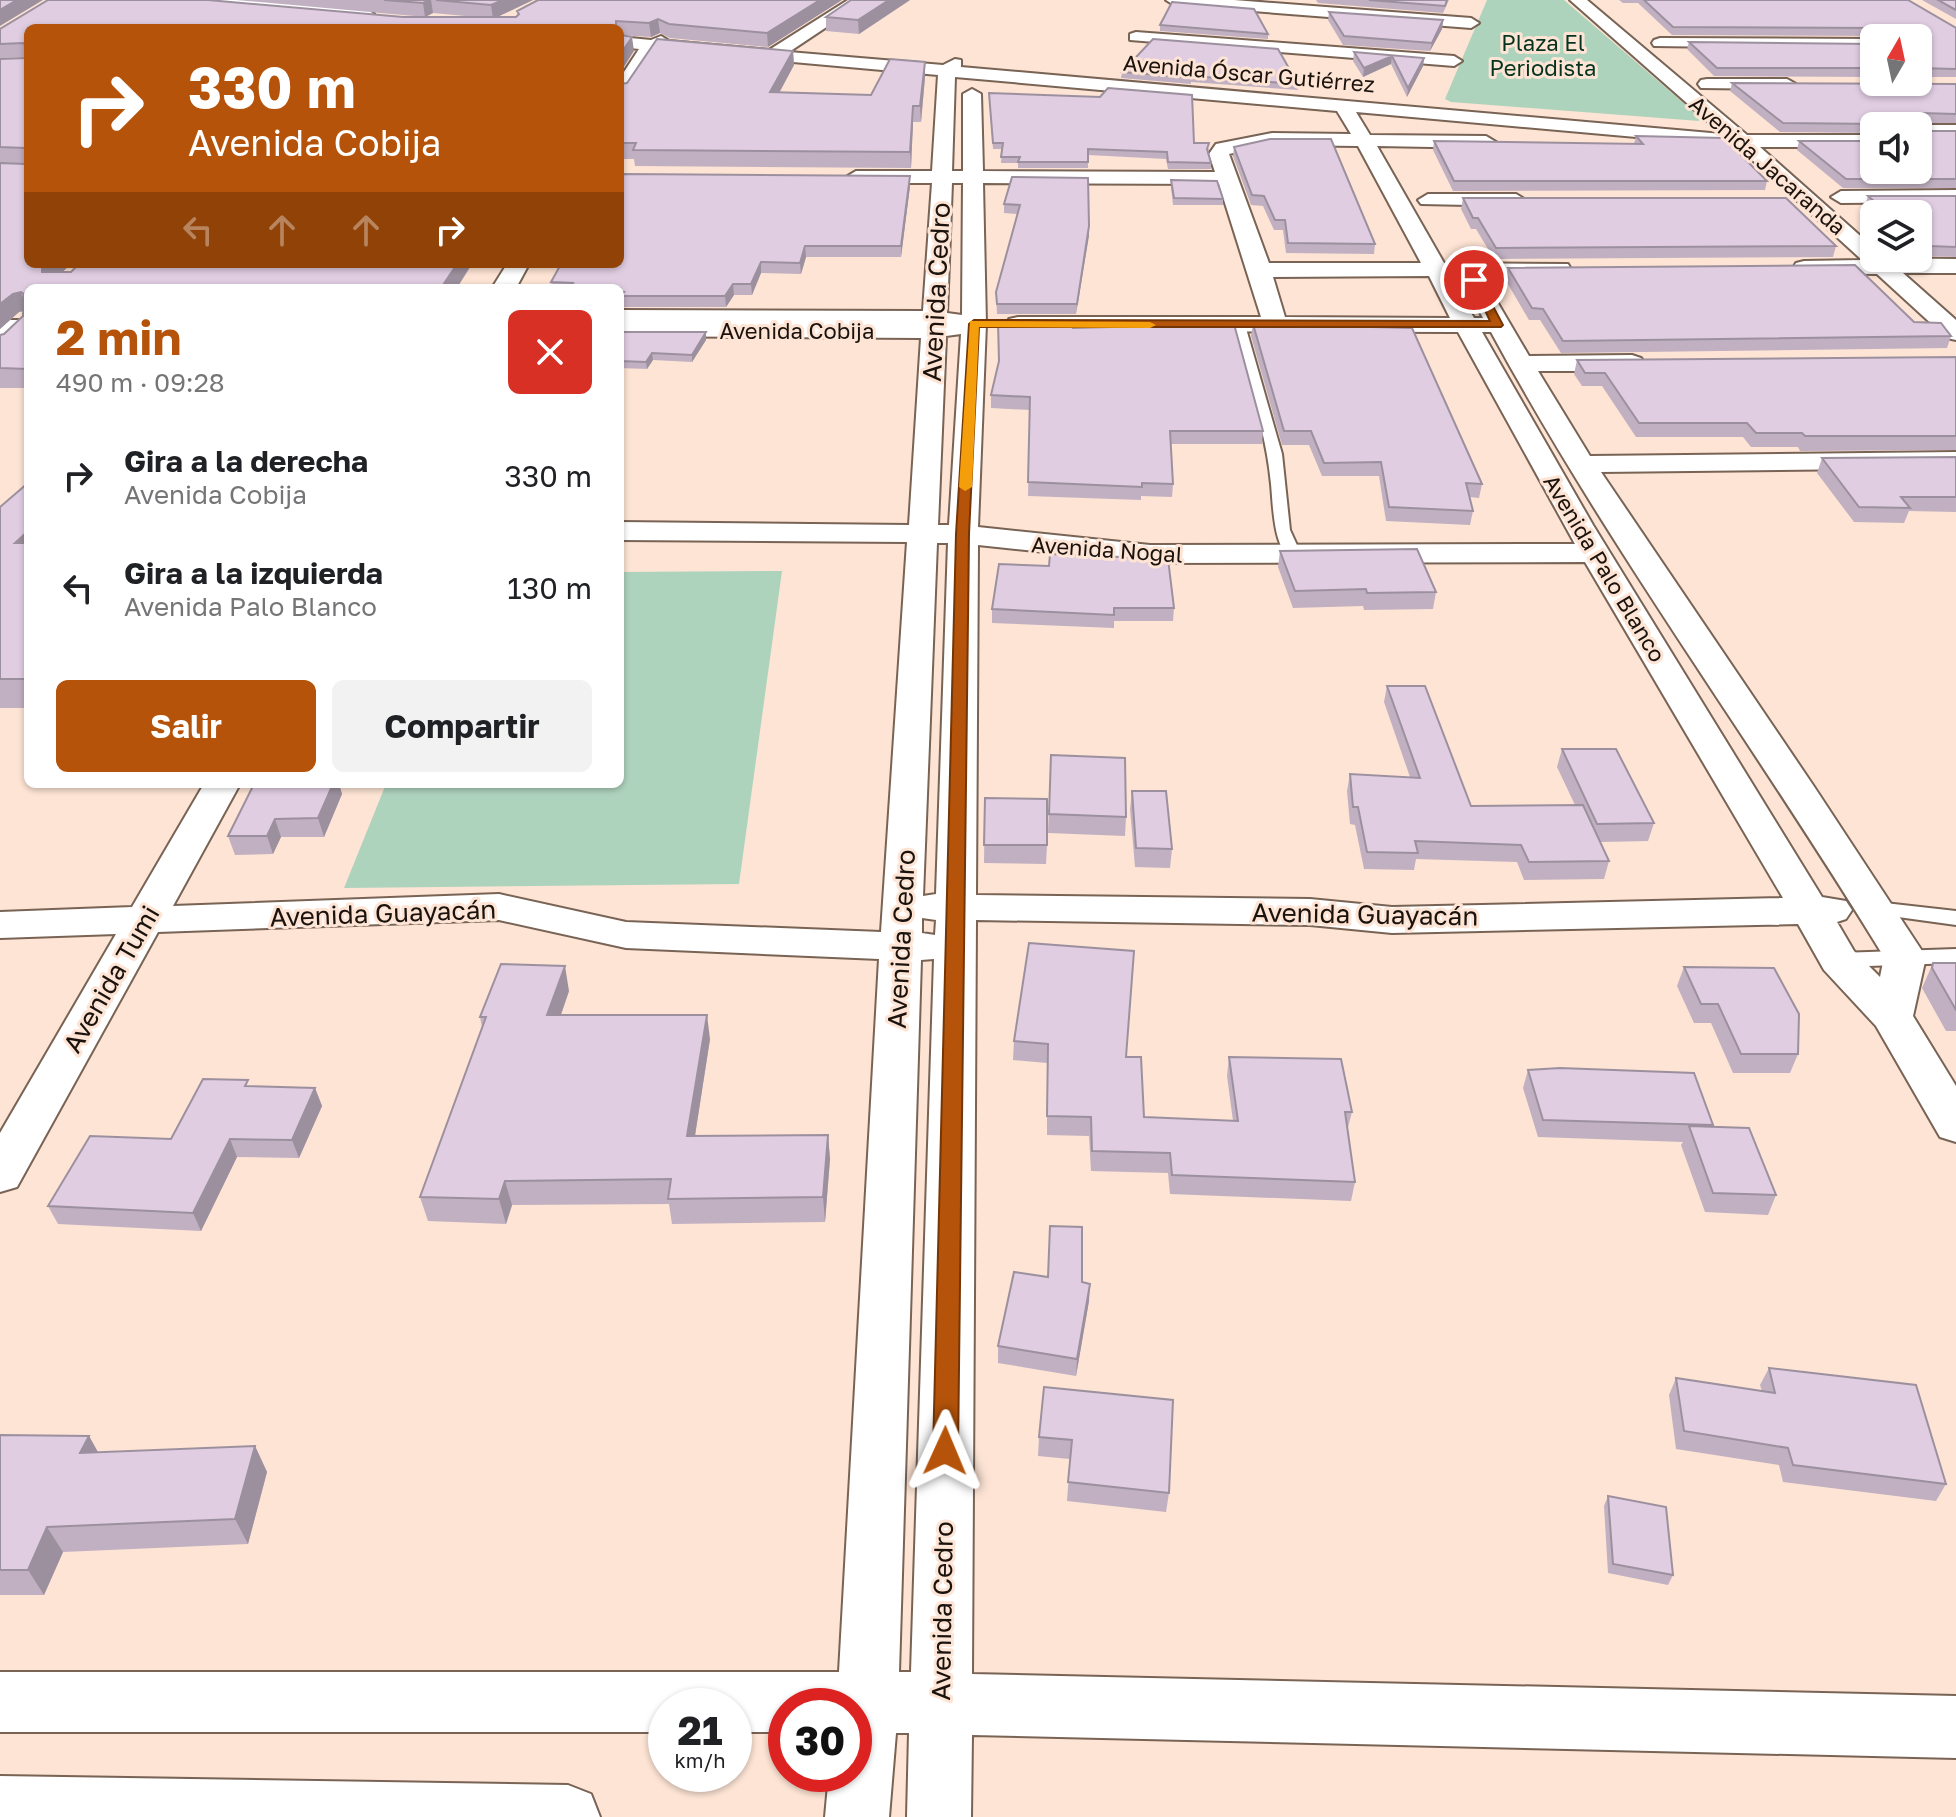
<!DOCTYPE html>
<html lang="es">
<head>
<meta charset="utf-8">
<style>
	:root { --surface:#fff; --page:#f2f2f2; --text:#202124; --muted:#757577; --accent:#b45309 }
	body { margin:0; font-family:"Golos Text",sans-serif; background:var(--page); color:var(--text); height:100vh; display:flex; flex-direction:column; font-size:30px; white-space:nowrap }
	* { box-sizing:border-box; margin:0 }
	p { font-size:26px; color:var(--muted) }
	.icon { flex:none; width:44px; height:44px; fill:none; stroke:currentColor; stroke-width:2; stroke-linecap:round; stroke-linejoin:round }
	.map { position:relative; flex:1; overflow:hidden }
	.drawer { position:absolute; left:24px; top:284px; width:600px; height:504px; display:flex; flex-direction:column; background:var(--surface); border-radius:12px; box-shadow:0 2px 6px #0004 }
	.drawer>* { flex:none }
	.top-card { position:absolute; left:24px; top:24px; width:600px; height:244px; border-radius:12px; box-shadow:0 2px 6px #0004; background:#b45309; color:#fff; overflow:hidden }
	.needle { width:52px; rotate:9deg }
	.buttons { position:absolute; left:1860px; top:24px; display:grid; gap:16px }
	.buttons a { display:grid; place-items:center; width:72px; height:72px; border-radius:12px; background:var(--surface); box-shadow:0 2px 6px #0004; font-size:40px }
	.speed { position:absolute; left:648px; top:1688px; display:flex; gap:16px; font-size:40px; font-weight:700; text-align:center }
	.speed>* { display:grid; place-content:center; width:104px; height:104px; border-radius:50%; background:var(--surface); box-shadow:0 2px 6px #0004; line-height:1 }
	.speed small { font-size:20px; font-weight:400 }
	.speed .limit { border:12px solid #d22; background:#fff; color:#111 }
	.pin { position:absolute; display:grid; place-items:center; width:68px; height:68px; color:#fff; margin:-34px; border:4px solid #fff; border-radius:50%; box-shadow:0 2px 8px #0007 }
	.me { position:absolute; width:88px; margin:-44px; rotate:1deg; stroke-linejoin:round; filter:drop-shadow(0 0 6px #0008) }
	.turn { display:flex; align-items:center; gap:28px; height:168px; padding:0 32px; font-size:36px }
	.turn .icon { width:104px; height:104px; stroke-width:2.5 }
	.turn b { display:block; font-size:56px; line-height:68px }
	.lanes { display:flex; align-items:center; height:76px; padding:0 32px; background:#0003; justify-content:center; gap:40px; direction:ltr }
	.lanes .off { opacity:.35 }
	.round { display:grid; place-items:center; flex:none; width:84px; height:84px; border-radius:12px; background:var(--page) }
	.head { display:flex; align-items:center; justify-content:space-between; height:136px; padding:0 32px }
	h1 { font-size:48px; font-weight:700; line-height:60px; color:var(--accent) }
	.primary-button { display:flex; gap:16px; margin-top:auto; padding:16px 32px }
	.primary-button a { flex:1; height:92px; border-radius:12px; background:var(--accent); color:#fff; font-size:32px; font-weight:700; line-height:92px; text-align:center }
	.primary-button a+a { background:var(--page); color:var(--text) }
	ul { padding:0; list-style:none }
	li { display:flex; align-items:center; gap:24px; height:112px; padding:0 32px }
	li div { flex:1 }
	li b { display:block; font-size:30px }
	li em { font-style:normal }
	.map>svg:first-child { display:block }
</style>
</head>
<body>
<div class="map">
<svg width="1956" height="1817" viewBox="0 0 1956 1817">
	<rect width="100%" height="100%" fill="#fde4d4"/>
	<path fill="#aed3bd" d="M1487,0H1564L1700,117L1699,121L1451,102L1445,99Z
		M782,571L739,884L344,888L386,784H620V572Z"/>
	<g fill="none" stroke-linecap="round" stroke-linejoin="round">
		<g stroke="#786355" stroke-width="4">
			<path id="service" d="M1239,321L1245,325L1282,454L1290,530L1301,554L1293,559C1273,552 1273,502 1271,484C1266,430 1247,377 1233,325Z
				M1876,902L1956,911V925L1869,913L1866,908L1869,903Z
				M1956,949V963L1839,967L1829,960L1839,953Z"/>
		</g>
		<g stroke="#786355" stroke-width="4">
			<path id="minor" d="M206,0H264L366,9L374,14L366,19L214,5Z
				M848,0H867L789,52L943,65L955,59L961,60V67L1722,134L1570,0H1587L1747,135H1874V147H1760L1874,248V258L1956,259V273H1903L1956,320V340L1947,338L1877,274L1796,273L1793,268L1796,263L1804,261L1862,260L1737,146L1356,112L1370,135L1486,136L1496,142L1486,148L1377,146L1444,263L1568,264L1571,269L1568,274L1560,276H1482L1529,356L1632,355L1641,358L1645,363L1641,368L1632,371H1538L1590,456L1956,452V468L1601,472L1815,788L1926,957L1913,1016L1956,1086V1142L1940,1137L1876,1026L1824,970L1798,924L1392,933L1310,925L976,920L972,1674L1956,1696V1758L972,1735L971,1817H907L909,1733H896L889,1817H825L829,1774H854V1706H786V1732H734V1706H666V1732H0V1672H839L879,959L626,948L499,920L158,932L17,1187L0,1192V1133L116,934L0,938V912L132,907L204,784H240L173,906L499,894L626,922L881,932L907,542L620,540V522L909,525L921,338L620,336V310L923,311L932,183H856L846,177L856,171H932L938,75L657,50L626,96L620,97V78L639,49L620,47V37L651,40L661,36L669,41L769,50ZM955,77L1337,111L1351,134L1272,133L1216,144L1209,154L1215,172L983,171L981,94L972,89L963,94V171H952ZM1272,145L1358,146L1421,263H1269L1229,154ZM952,183H963L962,315L947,313ZM983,183L1219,184L1261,317H1018L1009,319L1006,324L1009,329L1018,331L1458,332L1575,544L1150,545L978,527L986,324ZM1429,276L1450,318L1285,317L1273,277ZM1451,276H1464L1462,279L1483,318H1474ZM1482,332H1491C1608,548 1756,747 1884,957L1880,977L1854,951L1837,922L1846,919L1852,910L1846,901L1822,897L1593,525ZM961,334L949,525H938L946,336ZM937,543H948L936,894L923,896ZM978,545L1150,563L1585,562L1783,898L1392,907L1310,899L976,895ZM922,918L936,920L935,935L922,933ZM934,959L911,1672H899L921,960Z
				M1166,0H1234L1471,18L1479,23L1471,28L1174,5Z
				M1136,32L1454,56L1462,61L1454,66L1130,40V34Z
				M1660,38L1874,39V49L1654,46L1652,43L1654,40Z
				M1707,79H1787L1796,84L1787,89L1701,88L1698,84L1701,80Z
				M1918,125H1956V137H1918V126H1915Z
				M1956,190V202L1841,203L1831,197L1841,191Z
				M1428,194H1516L1526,200L1516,206L1421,204L1418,200Z
				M507,264H529L516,288H492Z
				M0,320H28V334H0Z
				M0,1776L568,1785L591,1794L600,1817H0Z"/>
		</g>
		<use href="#service" fill="#fff" fill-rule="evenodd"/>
		<use href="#minor" fill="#fff" fill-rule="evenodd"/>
	</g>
	<path fill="#c1b0c2" d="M236,0H533L497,17H516L518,16L517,11L842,0L768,47L670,38L660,33L651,37L620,35V28H28V264H71L62,272L472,264L28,288V388H0V335L4,334L23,316L24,311L19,312L0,329V59L25,57L0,58V29L403,17H476L433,13L425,17Z
		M910,0L859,34L826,31V17Z
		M1316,0H1449L1443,13L1318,3Z
		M1619,0H1908L1956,28V77H1918V38H1876L1874,36L1672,35L1638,3H1623Z
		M1922,0H1956V19Z
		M1329,12L1443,20L1442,29L1430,51L1343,45L1328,20Z
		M1160,25L1268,34V39L1160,31Z
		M1153,39L1298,84V90L1191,82V84L1121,78L1122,72Z
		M1689,42L1874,44V77L1714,76L1687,49Z
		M793,51L794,65L779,93L871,95L925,77L921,122H913L911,168L635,166L634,159H620V84Z
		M1354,52L1424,58L1423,66L1407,97L1391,64L1363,77L1353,61Z
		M1732,83L1956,84V123H1917L1921,131H1956V188H1843L1797,150L1799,141L1874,170L1918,126H1874V133L1780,132L1730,91Z
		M989,99L1194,143L1209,149L1208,152L1211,163V169H1168L1166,159L1088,155V168H1018V163H1001L1002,149H993Z
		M1636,136L1767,181L1765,190L1453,191L1433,150L1434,141L1634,144Z
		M1234,147L1375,244L1374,254L1286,253L1283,230H1274L1263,206L1251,205L1233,156Z
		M910,176V186L901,257H806L801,274L761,273L752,295H734L726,307H623L622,303H620V288H552L551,282Z
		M1012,177L1089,226L1076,314H997L996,292L1017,214L1004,213V204Z
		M1171,180L1223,199V205H1173L1171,187Z
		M1868,196H1956V257L1925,256L1918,250V214H1875L1865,206Z
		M1463,198L1836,246L1833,257L1494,259L1476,229H1471L1461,209Z
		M1508,268L1914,322L1951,336L1947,348L1561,353L1540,320H1529L1505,279Z
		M1074,322L1073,328L1263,431L1262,444H1171L1173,484L1172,497L1141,496V500L1028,496L1030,410L991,408V395L999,363L998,334Z
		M1253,324L1482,484L1479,498L1470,497L1473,511L1470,525L1386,521L1379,476H1322L1309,445H1282L1251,336Z
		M620,332L706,340L692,362L653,360L647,369L620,368Z
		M1956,357V450L1800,451L1798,447H1751L1743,437H1636L1602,386H1582L1574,374L1577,360Z
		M1956,457V512L1909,511L1904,523L1854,522L1817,473L1822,458Z
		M28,483V708H0V507Z
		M1280,551L1436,592L1433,609L1364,610L1363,606L1293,608L1278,567Z
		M1174,608L1173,621H1114V628L992,623V609Z
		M1387,686L1471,806L1575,805L1557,767L1562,749L1654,823L1648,841L1600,842L1609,861L1604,879L1524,880L1517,862L1416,859L1414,870L1364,869L1355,825L1350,824L1347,791L1350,774L1410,777L1384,702Z
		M1051,755L1126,817L1125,836L1048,833Z
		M254,784H339L342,794L324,837H281L273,854L235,855L228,836Z
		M1132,791L1172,849L1170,868L1135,867L1130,809Z
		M985,798L1047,845L1046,864L984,863Z
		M1029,943L1126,1057L1144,1117L1233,1121L1227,1076L1229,1057L1352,1112L1347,1131L1355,1182L1351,1201L1170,1194L1168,1173L1091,1171L1089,1136L1047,1135V1063L1013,1060L1014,1041Z
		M1933,963H1956V1031H1946L1922,988Z
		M1684,967L1798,1054L1790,1073H1733L1711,1023H1694L1677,986Z
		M569,991L561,1015L710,1039L695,1136L828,1135L830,1159L825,1222L672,1224L669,1204L512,1205L506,1224L428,1221L420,1197L482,1027L480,1017Z
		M1528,1070L1713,1125L1712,1127L1776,1195L1768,1215L1705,1212L1681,1145L1683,1142L1538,1137L1523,1088Z
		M251,1087L315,1088L322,1106L299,1158L237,1157L201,1231L58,1224L48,1206L171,1139Z
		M1089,1301L1076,1376L998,1363V1346Z
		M1769,1368L1946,1484L1936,1501L1783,1482L1779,1465L1676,1449L1669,1395L1676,1378L1762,1391L1760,1385Z
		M1173,1400L1169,1493L1166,1512L1067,1501L1070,1459L1038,1456L1039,1437Z
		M0,1435L89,1436L98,1453L255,1446L267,1472L248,1544L63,1552L44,1595H0Z
		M1608,1496L1673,1575L1668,1585L1608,1573L1604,1506Z"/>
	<path fill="#9d909e" d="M17,0H43L0,26V10Z
		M431,0L433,13L425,17L423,3Z
		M503,0H533L493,19L491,5Z
		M820,0H842L768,47L767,33Z
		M889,0H910L859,34L858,20Z
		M658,19L660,33L651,37L649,23Z
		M1443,20L1442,29L1430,51L1432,43Z
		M632,37L634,51L620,73V55Z
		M793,51L794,65L771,108L770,92Z
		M1392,56L1391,64L1363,77L1364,68Z
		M1424,58L1423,66L1407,97L1408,88Z
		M925,62V77L921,122L920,106Z
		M913,106V122L911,168L910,152Z
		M910,176V186L901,257V246Z
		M1089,226V236L1076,314L1077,304Z
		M805,246L806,257L801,274L800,263Z
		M761,262V273L752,295L751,284Z
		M46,264H71L48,286L42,272V268Z
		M457,264H472L457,288H441Z
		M733,284L734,295L726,307L725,296Z
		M21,292L27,310L19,312L0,329V304L13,294Z
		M706,332V340L692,362V355Z
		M652,353L653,360L647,369L646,362Z
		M28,531V569L15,543Z
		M333,784H339L342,794L324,837L318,818Z
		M275,819L281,837L273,854L267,836Z
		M565,966L569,991L552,1040L547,1015Z
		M707,1015L710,1039L691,1161L687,1136Z
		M315,1088L322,1106L299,1158L292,1140Z
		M828,1135L830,1159L825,1222L823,1197Z
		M230,1139L237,1157L201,1231L193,1213Z
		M505,1181L512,1205L506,1224L499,1199Z
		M1090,1284L1089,1301L1076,1376L1077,1359Z
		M89,1436L103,1461L80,1453Z
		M255,1446L267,1472L248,1544L235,1519Z
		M47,1527L63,1552L44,1595L28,1570Z"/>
	<path fill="#e0cde2" stroke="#9d909e" stroke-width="2" d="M0,0H17L0,10Z
		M48,0H208L403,17H516L519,14L517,11L538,0H820L767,33L669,24L658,19L649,23L616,21V28H28V264H46L42,268V272H71L79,264H457L441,288H28V369L0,368V335L4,334L23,316L24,294L21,292L13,294L0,304V163L25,164V148L0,147V59L25,58L26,46L23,43L0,44V29Z
		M384,0H430L423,3Z
		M436,0H503L491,5Z
		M851,0H889L858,20L826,17Z
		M1369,0H1447L1445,6Z
		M1644,0H1908L1956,28V69L1918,68V38H1878L1879,31L1876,28L1673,27Z
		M1938,0H1956V10Z
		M1172,2L1254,9L1268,34L1160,25Z
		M1329,12L1443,20L1432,43L1344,36Z
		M620,35L632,37L620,55Z
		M657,39L793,51L770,92L871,95L890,59L925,62L920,106H913L910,152L633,150L636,143H620V84L627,83Z
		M1153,39L1278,49L1298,84L1192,76V78L1122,72Z
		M1689,42L1874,44V68H1717Z
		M1354,52L1424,58L1408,88L1392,56L1364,68Z
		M1732,83L1956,84V114L1921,113L1915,118L1921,131H1956V179H1846L1799,141H1874V170H1918V126H1879V124L1783,123Z
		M1108,88L1192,95L1194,143H1209L1207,149L1211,163L1168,162L1167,152L1088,149V162H1018L1020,157H1001L1003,143H993L989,93L1100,97Z
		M1636,136L1724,138L1767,181H1454L1434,141L1643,144Z
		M1270,139H1331L1375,244L1288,243L1285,220H1275L1264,196L1252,195L1234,147Z
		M624,174L910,176L901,246H805L800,263L761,262L751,284H733L725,296H621L624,292H620V288H570L573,283L551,282L561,264H620V181Z
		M1012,177L1088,178L1089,226L1077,304H997L996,292L1020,205L1004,204Z
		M1171,180L1217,181L1223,199L1174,198Z
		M1868,196H1956V247L1929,246L1918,237V214H1889Z
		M1463,198H1786L1836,246L1496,248L1478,218H1473Z
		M1855,265L1914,322L1941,323L1951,336L1563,341L1543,309L1532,308L1508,268Z
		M998,322H1074L1073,328L1234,324L1263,431H1170L1173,484L1142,483V487L1028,482L1030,397L991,395L999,361Z
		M1253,324L1412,328L1482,484L1466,483L1473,511L1389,507L1381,462L1324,463L1311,431H1284Z
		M620,332H706L692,355L652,353L646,362L620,361Z
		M1956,357V436H1805L1802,433H1756L1747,423H1639L1605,373H1585L1577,360Z
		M1956,457V497H1901L1910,508L1859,507L1822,458Z
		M28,483V531L15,543H28V679H0V507Z
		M1417,549L1436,592L1367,593L1366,589L1295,591L1280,551Z
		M1050,554L1168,559L1174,608H1114V615L992,609L999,564L1049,566Z
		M1387,686H1425L1471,806L1583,805L1609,861L1529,862L1521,845L1415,841L1418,853L1367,852L1358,807H1353L1350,774L1420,778Z
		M1562,749H1616L1654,823L1597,824Z
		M1051,755L1125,758L1126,817L1049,814Z
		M254,784H333L318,818L275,819L267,836H228Z
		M1132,791H1166L1172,849L1136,848Z
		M985,798L1047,799V845H984Z
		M1029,943L1134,951L1126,1057H1141L1144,1117L1238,1121L1229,1057L1341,1059L1352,1112H1345L1355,1182L1172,1175L1170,1153L1092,1151L1091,1117L1047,1116L1048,1044L1014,1041Z
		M1933,963H1956V1010L1932,968Z
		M501,964L565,966L547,1015H707L687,1136L828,1135L823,1197L668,1199L671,1179L505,1181L499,1199L420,1197L486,1017H480Z
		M1684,967L1774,968L1799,1014L1798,1054H1741L1718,1004H1701Z
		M1560,1068L1694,1073L1713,1125L1543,1120L1528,1070Z
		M203,1079L248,1080L245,1086L315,1088L292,1140L230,1139L193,1213L48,1206L90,1136L171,1139Z
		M1689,1126L1749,1128L1776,1195L1713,1193Z
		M1050,1226L1082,1227V1282L1090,1284L1077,1359L998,1346L1014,1272L1048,1277Z
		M1769,1368L1916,1385L1946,1484L1793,1465L1788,1448L1684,1431L1676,1378L1775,1393Z
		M1044,1387L1173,1400L1169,1493L1068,1482L1072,1440L1039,1437Z
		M0,1435L89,1436L80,1453L255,1446L235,1519L47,1527L28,1570H0Z
		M1608,1496L1666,1507L1673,1575L1613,1564Z"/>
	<path fill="#b45309" stroke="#753606" stroke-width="2" d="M1470,278L1479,280L1503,325L1501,327H979L969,534L958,1451L954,1459L945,1462L937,1459L933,1451L956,534L969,324L974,320L1490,321Z"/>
	<path fill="#f59e0b" d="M970,321L1150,322L1156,325L1150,328L979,327L972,487L965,491L959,487Z"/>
	<g text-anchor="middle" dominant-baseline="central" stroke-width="6" stroke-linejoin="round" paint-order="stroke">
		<g font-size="22" fill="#03331e" stroke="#fde4d4">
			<text x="1543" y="42">Plaza El<tspan x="1543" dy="25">Periodista</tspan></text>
		</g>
		<g font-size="22" fill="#1a120d" stroke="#fde4d4">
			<text transform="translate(1249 73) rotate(5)">Avenida Óscar Gutiérrez</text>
			<text transform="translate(1768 165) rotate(41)">Avenida Jacaranda</text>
			<text x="797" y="330">Avenida Cobija</text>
			<text transform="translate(1107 549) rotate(4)">Avenida Nogal</text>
			<text transform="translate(1605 568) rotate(59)">Avenida Palo Blanco</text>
		</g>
		<g font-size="26" fill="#1a120d" stroke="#fde4d4">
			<text transform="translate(936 292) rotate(-87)">Avenida Cedro</text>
			<text transform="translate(383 913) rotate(-2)">Avenida Guayacán</text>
			<text transform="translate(1365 914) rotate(1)">Avenida Guayacán</text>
			<text transform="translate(901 939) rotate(-87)">Avenida Cedro</text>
			<text transform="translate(111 979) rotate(-60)">Avenida Tumi</text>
			<text transform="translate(942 1611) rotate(-89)">Avenida Cedro</text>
		</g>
	</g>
</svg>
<div class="buttons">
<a><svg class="needle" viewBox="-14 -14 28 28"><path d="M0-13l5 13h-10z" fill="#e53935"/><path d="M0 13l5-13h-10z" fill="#757577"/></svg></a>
<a><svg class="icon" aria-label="sound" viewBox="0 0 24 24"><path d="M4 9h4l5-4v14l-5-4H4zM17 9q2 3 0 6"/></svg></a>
<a><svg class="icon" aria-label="layers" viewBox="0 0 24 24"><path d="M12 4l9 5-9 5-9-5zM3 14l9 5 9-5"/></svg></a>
</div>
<div class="speed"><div>21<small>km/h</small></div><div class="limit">30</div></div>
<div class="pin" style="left:1474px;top:280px;background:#d93025"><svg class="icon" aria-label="arrive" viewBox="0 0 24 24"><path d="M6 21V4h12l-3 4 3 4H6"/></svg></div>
<svg class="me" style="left:945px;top:1451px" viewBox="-20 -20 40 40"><path d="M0-17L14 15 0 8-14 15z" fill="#b45309" stroke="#fff" stroke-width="4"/></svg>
<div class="top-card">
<div class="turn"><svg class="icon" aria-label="right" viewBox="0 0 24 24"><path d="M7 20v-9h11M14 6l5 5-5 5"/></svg><div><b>330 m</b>Avenida Cobija</div></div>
<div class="lanes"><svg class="icon off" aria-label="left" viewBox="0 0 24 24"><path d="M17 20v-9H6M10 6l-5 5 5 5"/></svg><svg class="icon off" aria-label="ahead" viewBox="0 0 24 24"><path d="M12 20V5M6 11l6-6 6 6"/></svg><svg class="icon off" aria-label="ahead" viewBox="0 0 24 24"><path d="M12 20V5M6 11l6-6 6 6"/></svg><svg class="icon" aria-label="right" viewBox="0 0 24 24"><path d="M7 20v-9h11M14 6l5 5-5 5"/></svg></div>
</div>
<section class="drawer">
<div class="head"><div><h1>2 min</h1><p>490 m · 09:28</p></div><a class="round" style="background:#d93025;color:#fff"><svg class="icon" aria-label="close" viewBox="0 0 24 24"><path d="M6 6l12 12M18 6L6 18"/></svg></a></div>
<ul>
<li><svg class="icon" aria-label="right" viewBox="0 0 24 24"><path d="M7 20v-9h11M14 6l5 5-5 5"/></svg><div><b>Gira a la derecha</b><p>Avenida Cobija</p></div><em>330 m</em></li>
<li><svg class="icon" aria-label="left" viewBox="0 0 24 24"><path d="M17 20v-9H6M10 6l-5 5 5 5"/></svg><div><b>Gira a la izquierda</b><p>Avenida Palo Blanco</p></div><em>130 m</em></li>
</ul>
<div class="primary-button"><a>Salir</a><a>Compartir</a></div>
</section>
</div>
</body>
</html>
